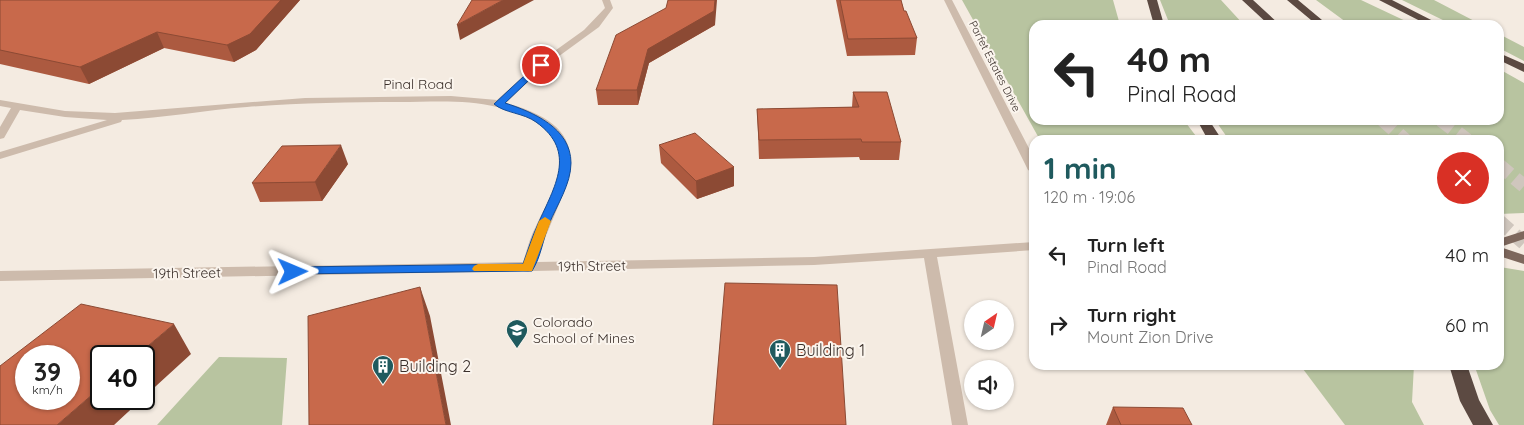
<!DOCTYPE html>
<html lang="en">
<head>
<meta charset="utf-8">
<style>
	:root { --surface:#fff; --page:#f2f2f2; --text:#222; --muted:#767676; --accent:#1f5a5e }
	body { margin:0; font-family:Quicksand,sans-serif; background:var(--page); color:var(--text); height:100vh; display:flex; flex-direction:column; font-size:19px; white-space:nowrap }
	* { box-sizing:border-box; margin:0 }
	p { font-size:16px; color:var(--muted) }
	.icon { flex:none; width:28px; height:28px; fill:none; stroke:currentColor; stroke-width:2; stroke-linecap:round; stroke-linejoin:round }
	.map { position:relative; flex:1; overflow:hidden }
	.sheet { position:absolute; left:1029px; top:135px; width:475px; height:235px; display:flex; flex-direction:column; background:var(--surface); border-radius:15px; box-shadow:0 1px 4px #0004 }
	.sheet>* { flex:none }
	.hud { position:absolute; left:1029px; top:20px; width:475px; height:105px; border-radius:15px; box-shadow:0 1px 4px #0004; background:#fff; color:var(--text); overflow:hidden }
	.needle { width:32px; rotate:34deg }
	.buttons { position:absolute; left:964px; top:300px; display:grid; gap:10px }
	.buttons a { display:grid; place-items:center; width:50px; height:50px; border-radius:50%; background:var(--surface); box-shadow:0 1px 4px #0004; font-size:25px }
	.speed { position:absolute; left:15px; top:345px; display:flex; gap:10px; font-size:25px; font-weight:700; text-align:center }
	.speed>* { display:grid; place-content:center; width:65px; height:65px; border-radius:50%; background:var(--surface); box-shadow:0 1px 4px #0004; line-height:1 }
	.speed small { font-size:12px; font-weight:400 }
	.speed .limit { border:2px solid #111; border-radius:8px; background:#fff; color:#111 }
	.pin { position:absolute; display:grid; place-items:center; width:42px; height:42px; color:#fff; margin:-21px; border:2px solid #fff; border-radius:50%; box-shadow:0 1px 5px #0007 }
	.me { position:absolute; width:55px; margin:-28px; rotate:89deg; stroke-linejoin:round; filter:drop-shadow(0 0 4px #0008) }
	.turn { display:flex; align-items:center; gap:18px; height:105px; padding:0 15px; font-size:22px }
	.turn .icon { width:65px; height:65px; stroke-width:2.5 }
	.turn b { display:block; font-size:35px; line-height:42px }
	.round { display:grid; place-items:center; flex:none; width:52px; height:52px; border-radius:26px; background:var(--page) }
	.overview { display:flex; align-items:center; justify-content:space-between; height:85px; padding:0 15px }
	h1 { font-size:30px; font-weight:700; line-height:38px; color:var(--accent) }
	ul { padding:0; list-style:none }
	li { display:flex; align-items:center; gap:15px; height:70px; padding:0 15px }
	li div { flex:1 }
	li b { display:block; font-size:19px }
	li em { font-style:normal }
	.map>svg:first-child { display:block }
</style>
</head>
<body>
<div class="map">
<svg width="1524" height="425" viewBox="0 0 1524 425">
	<rect width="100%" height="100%" fill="#f4ebe1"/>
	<path fill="#b8c4a0" d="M962,0H1113L1120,25H1034V120H1179L1186,123L1199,140H1040Z
		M1160,0H1221L1244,25H1170Z
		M1316,0H1361L1414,25H1350Z
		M1402,0H1434L1482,25H1453Z
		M1499,34L1524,47V61L1499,48Z
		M1499,69L1524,83V213L1499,214V140H1229L1215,120H1499Z
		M1500,267L1524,271V425H1499L1490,410L1476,370V365H1499Z
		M219,357L287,358L282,425H157Z
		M1300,365H1414L1412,402L1424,425H1345Z"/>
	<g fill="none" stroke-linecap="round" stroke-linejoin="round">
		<path stroke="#cfc6bd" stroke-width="14" stroke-dasharray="14 7" stroke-linecap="butt" d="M1383,120L1405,140
			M1441,120L1467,140
			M1499,165L1524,186
			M1499,221L1524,243"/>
		<path fill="#cdbbac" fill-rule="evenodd" d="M602,0H610L613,8L599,27L544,67L506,103C615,133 557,192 537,262L814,257L1034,242V250L937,257L968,425H952L924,258L814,265L533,271L528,272L523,271L0,281V271L523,262C527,250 530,237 536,226C547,202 566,175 558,148C550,124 519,112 497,107C465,99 431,102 399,102C348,102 297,103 247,107C205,110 164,118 122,120L121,122L0,159V152L107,120L65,117L20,110L4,138L0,139V127L11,108L0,106V100L65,111L115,113L305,98L451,96L497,100L538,63L584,30L605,8Z
			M944,0H952L1034,158V173L1028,170Z"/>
		<path fill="#7d675c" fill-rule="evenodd" d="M1524,231V239L1500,247L1524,255V264L1499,256V239Z"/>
		<path fill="#5c4a42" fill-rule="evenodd" d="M1147,0H1157L1164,25H1154Z
			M1242,0H1253L1280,25H1269Z
			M1287,0H1298L1328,25H1317Z
			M1379,0H1392L1441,25H1428Z
			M1499,53L1524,64V72L1499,60Z
			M1197,120H1209L1222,140H1208Z
			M1449,365H1467L1479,400L1493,425H1473L1460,401Z"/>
	</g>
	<path fill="#ac5a40" d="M0,0H300L256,50L234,62L164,48L89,84L0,64Z
		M836,0H901L904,11L917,38L915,55L847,56Z
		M666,8L715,25L649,63L638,105H598L596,90Z
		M853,92L901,142L899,160H860L859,157L759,159L757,109L852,107Z
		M659,145L734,167V186L697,199L661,163Z
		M348,164L322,201L260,202L252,183Z
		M1113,407L1192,425H1106Z"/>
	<path fill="#8c4a34" d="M281,0H300L256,50L234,62L227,45Z
		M503,0H534L460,40L457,25Z
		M715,0H717L715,25L649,63L638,105L637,90L648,49Z
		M157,32L164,48L89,84L80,67Z
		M341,145L348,164L322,201L315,182Z
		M734,167V186L697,199L696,181Z
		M420,287L430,316L451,425H446Z
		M174,324L191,354L144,397V356H136Z
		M101,387V399H142L114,425H57Z"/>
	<path fill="#c8694b" stroke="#8c4a34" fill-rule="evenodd" d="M0,0H281L250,34L227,45L157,32L80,67L0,50Z
		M472,0H503L457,25Z
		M668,0H715L714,11L648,49L637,90H596L616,35L666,8Z
		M840,0H901L904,11H906L917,38L848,39Z
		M853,92H887L901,142H862L861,139L759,140L757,109L859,107Z
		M695,133L734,167L696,181L659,145Z
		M341,145L315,182L252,183L282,146Z
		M725,283L837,285L846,425H713Z
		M420,287L446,425H309L308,316Z
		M81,304L174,324L136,356H101V387L57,425H0V366ZM26,356H69V399H26Z
		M1113,407L1183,408L1192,425H1121Z"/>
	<path fill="#1a73e8" stroke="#114b97" d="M538,63L545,65L505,103C533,112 571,128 571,163C571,184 557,205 549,224C543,239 541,257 532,271L289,274L287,272L293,267L523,264C528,250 532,237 538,224C554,187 578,152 536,122C524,113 504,113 494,104Z"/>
	<path fill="#f59e0b" d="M545,217L551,221L532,271H474L472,269L474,266L478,264H523L539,221Z"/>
	<defs>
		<g id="university-pin" transform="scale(1.125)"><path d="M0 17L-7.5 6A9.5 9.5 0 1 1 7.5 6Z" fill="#1f5a5e" stroke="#fbf5ee"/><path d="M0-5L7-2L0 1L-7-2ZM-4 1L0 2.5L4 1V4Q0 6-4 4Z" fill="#fff"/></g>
		<g id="building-pin" transform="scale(1.125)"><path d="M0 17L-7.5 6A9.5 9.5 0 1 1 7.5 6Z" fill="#1f5a5e" stroke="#fbf5ee"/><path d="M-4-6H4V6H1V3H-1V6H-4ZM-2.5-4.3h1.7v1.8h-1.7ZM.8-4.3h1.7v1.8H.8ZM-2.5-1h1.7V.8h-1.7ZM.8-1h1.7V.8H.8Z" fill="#fff"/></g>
	</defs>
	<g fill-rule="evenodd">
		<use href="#university-pin" x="517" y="330"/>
		<use href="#building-pin" x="780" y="350"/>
		<use href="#building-pin" x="383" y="366"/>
	</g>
	<g text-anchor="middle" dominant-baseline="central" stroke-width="4" stroke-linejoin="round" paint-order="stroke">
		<g font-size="11" fill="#3b302b" stroke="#fbf5ee">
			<text transform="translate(995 66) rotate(63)">Parfet Estates Drive</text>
		</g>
		<g font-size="14" fill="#3b302b" stroke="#fbf5ee">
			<text x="418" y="84">Pinal Road</text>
			<text transform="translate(592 266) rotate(-1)">19th Street</text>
			<text transform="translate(187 273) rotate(-1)">19th Street</text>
		</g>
		<g font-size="14" fill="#3b302b" stroke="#fbf5ee" text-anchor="start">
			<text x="533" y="322">Colorado<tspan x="533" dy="16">School of Mines</tspan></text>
		</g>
		<g font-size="16" fill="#3b302b" stroke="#fbf5ee" text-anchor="start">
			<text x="796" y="350">Building 1</text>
			<text x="399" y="366">Building 2</text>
		</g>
	</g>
</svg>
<div class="buttons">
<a><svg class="needle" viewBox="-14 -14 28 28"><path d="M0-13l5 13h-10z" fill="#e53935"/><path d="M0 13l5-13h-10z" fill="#767676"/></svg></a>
<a><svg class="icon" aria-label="sound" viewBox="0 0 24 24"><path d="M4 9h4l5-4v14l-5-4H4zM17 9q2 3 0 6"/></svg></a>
</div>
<div class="speed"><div>39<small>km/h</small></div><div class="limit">40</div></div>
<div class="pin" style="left:541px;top:65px;background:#d93025"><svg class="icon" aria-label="arrive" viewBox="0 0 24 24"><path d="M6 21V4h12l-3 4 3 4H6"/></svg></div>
<svg class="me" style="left:293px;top:272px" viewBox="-20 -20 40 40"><path d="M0-17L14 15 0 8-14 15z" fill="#1a73e8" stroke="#fff" stroke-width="4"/></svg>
<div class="hud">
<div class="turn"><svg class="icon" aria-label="left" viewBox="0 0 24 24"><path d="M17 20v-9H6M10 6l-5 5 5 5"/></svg><div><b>40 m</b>Pinal Road</div></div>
</div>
<section class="sheet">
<div class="overview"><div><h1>1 min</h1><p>120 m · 19:06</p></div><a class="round" style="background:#d93025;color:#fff"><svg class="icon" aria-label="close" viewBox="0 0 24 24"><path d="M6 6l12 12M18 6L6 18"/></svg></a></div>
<ul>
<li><svg class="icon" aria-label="left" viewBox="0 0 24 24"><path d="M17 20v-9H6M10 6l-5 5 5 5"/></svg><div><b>Turn left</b><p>Pinal Road</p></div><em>40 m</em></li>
<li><svg class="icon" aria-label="right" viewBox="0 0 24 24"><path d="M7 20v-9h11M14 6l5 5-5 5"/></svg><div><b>Turn right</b><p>Mount Zion Drive</p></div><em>60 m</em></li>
</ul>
</section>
</div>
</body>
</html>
